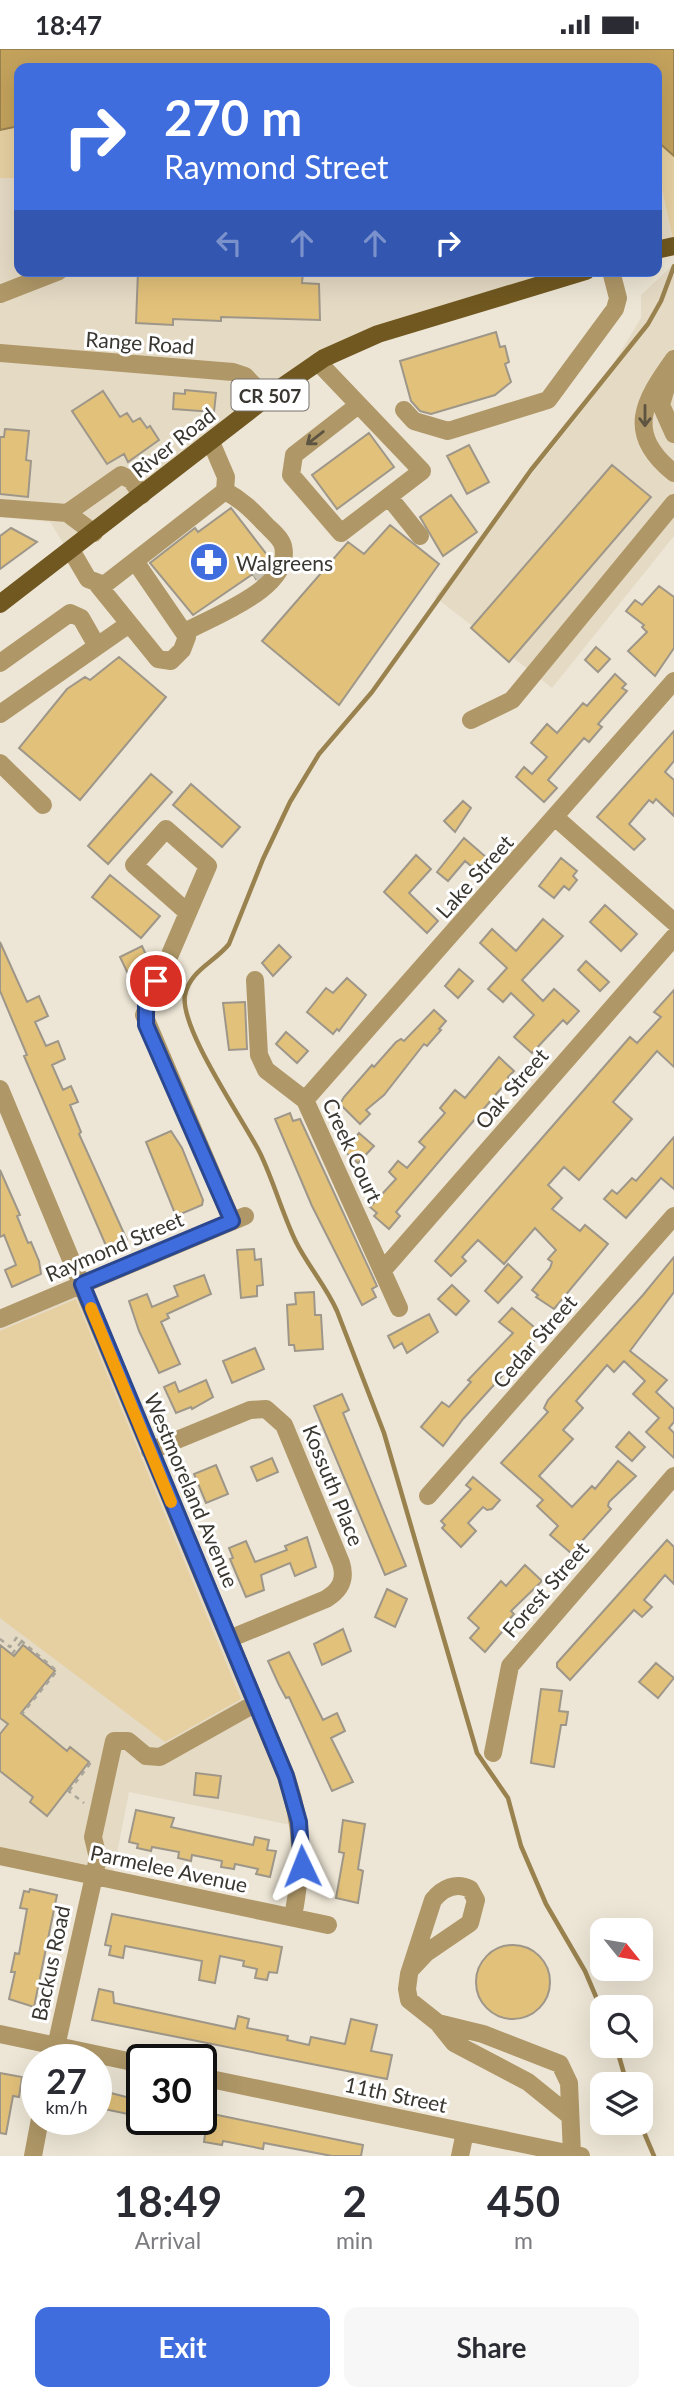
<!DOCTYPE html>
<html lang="en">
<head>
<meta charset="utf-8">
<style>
	:root { --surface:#fff; --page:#f7f7f7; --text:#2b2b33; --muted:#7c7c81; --accent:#406dde }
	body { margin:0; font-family:Lato,sans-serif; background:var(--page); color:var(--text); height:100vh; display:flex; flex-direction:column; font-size:26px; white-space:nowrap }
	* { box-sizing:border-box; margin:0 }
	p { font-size:23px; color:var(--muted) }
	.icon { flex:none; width:38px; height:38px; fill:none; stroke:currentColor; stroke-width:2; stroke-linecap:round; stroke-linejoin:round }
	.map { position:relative; height:2107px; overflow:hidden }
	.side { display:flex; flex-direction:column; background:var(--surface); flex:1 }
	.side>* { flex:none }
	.top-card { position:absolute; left:14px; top:14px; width:648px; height:214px; border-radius:14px; box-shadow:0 7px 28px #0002; background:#406dde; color:#fff; overflow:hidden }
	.needle { width:46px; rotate:120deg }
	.tools { position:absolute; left:590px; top:1869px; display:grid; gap:14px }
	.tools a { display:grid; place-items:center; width:63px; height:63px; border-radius:14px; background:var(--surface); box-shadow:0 7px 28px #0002; font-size:35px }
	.speed { position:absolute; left:21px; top:1995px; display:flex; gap:14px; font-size:35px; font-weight:700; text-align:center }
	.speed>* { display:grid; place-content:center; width:91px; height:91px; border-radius:50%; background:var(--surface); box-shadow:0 7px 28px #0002; line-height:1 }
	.speed small { font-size:18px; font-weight:400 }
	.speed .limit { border:4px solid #111; border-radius:10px; background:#fff; color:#111 }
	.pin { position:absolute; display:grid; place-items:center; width:60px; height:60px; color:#fff; margin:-30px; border:4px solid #fff; border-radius:50%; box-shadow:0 2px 7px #0007 }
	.me { position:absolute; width:77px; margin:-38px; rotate:358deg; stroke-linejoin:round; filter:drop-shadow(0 0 5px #0008) }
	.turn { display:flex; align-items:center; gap:24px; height:147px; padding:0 35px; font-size:32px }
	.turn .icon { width:91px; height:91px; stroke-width:2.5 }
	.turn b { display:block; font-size:49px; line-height:60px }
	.lanes { display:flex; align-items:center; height:66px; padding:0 35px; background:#0003; justify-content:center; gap:35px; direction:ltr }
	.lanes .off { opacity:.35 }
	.eta { display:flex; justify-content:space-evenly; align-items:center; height:119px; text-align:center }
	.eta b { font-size:42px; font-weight:700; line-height:49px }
	.primary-button { display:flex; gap:14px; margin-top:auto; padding:14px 35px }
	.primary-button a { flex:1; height:80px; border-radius:14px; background:var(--accent); color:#fff; font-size:28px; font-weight:700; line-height:80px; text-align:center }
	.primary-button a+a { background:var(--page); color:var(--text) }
	.status { display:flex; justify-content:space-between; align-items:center; height:49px; padding:0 35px; background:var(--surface); direction:ltr }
	.status svg { height:19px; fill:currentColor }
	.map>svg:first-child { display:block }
</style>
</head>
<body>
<div class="status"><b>18:47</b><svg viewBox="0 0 49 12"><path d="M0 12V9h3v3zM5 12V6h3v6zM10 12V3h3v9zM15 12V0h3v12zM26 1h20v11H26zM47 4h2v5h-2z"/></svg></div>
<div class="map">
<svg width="674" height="2107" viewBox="0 0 674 2107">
	<rect width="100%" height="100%" fill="#ede6d6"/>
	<path fill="#e5dac4" d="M656,113L674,195L656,201Z
		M0,129H19V222H586L351,296L69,503L50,473L0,468Z
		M674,215V487L552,639L435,548L597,342L641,269V246Z
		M82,1235L286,1727L291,1776L129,1743L112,1830L0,1807V1270Z"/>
	<path fill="#e6d0a2" d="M19,77V129H0V81Z
		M656,91L674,107V195L656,113Z
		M76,1250L241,1650L165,1693L0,1569V1282Z"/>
	<path fill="#c3a25c" stroke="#9a824f" stroke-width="2" d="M0,0H674V107L656,91V19H19V77L0,81Z"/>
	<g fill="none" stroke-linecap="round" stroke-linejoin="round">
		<path stroke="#9a824f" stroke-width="4.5" d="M602,1962L585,1922L546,1855L521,1797L508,1749L477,1704L384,1384L337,1262C326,1237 308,1217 296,1193C282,1164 274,1133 260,1104C244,1072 179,979 185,946C190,921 215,913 229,895L263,810L290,753L319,705L372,643L531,421L648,275L661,252L674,217
			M616,1997L627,2035
			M640,2074L654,2107"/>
	</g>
	<path fill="#e2c17a" stroke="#9e9789" stroke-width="2" d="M138,222L303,223L302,234L319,235L320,271L221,268V272L173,270V276L136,274Z
		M496,283L500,298L505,297L509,313L505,315L511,333L495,346L431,365L420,362L411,352L400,312Z
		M185,341L216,344L214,363L173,360L174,344L185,345Z
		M103,342L120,368L127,364L133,373L140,369L147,379L150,377L159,391L128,413L124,405L107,415L72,362Z
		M5,380L29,382L26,411L31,412L28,448L0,445V388H4Z
		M369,384L394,418L337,460L312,426Z
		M469,396L489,433L467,445L447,407Z
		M612,416L651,448L509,613L471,579Z
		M451,446L477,483L443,507L420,468Z
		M231,459L271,511L256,530L253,525L193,566L150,514L195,479L198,483Z
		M390,476L439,515L339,656L262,592L348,493L364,505Z
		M11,479L37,493L0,520V487Z
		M659,537L674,548V599L655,627L628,602L647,583L642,578L644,576L626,562L635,551L642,556Z
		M596,598L610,610L598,623L585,611Z
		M119,608L166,648L80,751L19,699L67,640L85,628L90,631Z
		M615,625L626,635L622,639L627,642L598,675L602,678L589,693L584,689L548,731L557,739L544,753L516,728L524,718L532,725L547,708L531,694L547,675L557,684L583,654L587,657Z
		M674,682V712L665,723L674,731V767L656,750L653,754L649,751L629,775L645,790L634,801L597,768Z
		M151,725L172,743L108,815L88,797Z
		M191,735L240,778L222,798L173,756Z
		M463,752L471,759L455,783L444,772Z
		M464,789L494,815L483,827L465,812L448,832L437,823Z
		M416,806L431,820L409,844L438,872L427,884L384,843Z
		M561,809L577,822L573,827L577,831L569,841L564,837L554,849L539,837Z
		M110,826L160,867L141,889L92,848Z
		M605,856L637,885L621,902L590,873Z
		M543,870L563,887L522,931L543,952L554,940L579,962L567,975L563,971L532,1004L514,988L534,966L511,944L503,953L488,940L507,919L480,894L492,880L516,902Z
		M0,893L27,953L39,947L48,967L35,973L46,997L58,992L65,1010L52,1016L63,1041L71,1037L78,1053L70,1056L81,1083L79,1085L127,1191L107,1199L24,1007L27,1006L0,942Z
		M279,896L291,908L273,927L262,914Z
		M142,897L152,919L130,929L120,908Z
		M586,912L609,933L600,942L578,921Z
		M459,920L473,932L458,949L445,937Z
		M347,929L366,946L339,982L337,980L333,985L307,963L326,939L333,944Z
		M674,941V1018L657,1002L613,1053L632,1070L579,1131L564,1118L548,1136L562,1149L552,1160L580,1182L585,1176L608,1195L554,1260L536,1248L538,1246L532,1241L550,1219L552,1213L548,1210L556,1201L535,1179L504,1215L478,1191L462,1208L466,1212L451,1227L435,1212L630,988L637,994L661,968L654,963Z
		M245,953L247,1000L229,1001L223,954Z
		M434,961L446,972L439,980L441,981L427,997L424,995L384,1046L366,1061L370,1065L360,1075L340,1055L344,1048L372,1016L374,1018L396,993L401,990L404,992Z
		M286,983L308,1002L297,1014L276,995Z
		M499,1008L514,1022L508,1028L510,1029L396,1163L400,1167L389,1180L374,1167L377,1164L370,1158L396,1130L389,1123L398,1112L407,1119L425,1098L419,1093L445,1064L440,1059L455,1041L465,1049Z
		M290,1064L293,1072L300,1070L377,1237L372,1240L376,1248L362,1256L312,1157L275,1070Z
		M171,1082L182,1099L203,1151L202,1156L176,1167L146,1093Z
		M359,1084L374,1097L358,1114L344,1102Z
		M674,1088V1140L661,1129L626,1169L604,1150L612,1141L617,1145L632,1129L636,1132Z
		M0,1121L20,1166L17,1167L28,1194L31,1193L39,1212L41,1225L12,1238L5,1221L16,1216L4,1186L0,1188Z
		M254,1200L255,1211L261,1210L263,1236L257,1237V1247L241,1249L237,1201Z
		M674,1208V1243L630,1302L667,1331L656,1343L674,1360V1373L669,1379L674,1384V1409L646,1383L659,1369L633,1345L645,1332L624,1312L614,1323L607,1316L576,1352L583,1359L563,1381L573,1390L539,1427L572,1458L592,1437L595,1440L618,1412L636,1427L609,1453L608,1457L611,1460L571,1504L550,1486L558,1477L537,1457L543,1451L501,1414L548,1363L544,1359L548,1351L643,1246Z
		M508,1215L522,1228L498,1254L485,1242Z
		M204,1226L211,1245L167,1265L169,1269L161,1273L180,1315L159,1324L139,1282L129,1252L147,1245L152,1258L178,1247L174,1237Z
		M452,1236L469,1252L456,1266L438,1250Z
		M314,1243L315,1266H321L323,1300L295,1302L294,1296H289L287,1256L296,1255L295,1244Z
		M512,1259L541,1284L463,1370L443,1397L421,1378L442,1353L449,1358L471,1333L468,1331L513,1284L499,1273Z
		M429,1265L438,1283L407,1304L402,1294L394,1299L388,1287Z
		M255,1299L264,1320L232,1334L223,1312Z
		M206,1331L213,1348L192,1360L191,1358L176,1364L164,1338L175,1333L179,1343Z
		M342,1345L349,1361L343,1364L406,1517L385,1526L314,1357Z
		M629,1383L645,1398L632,1412L616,1398Z
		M272,1409L278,1423L257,1432L251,1418Z
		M216,1416L228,1445L206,1454L194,1425Z
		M473,1428L500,1451L492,1460L487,1461L483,1458L468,1474L476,1482L461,1498L442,1479L445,1476L441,1472L471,1440L466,1436Z
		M307,1488L316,1518L295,1527L290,1514L261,1526L264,1541L246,1548L230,1510L233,1509L229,1499L246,1492L255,1513L287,1501L285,1497Z
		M667,1491L674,1498V1535L665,1526L644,1551L652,1558L642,1568L634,1561L570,1631L557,1618V1614Z
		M525,1516L542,1532L511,1562L514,1565L505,1575L507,1577L485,1603L470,1589L479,1579L468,1569L501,1532L506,1537Z
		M387,1540L407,1550L395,1578L375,1568Z
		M343,1580L351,1602L322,1616L314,1595Z
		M0,1596L14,1607L23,1596L55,1622L21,1664L67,1702L70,1698L89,1713L47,1767L30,1753L33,1748L0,1722V1685L8,1675L0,1669Z
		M289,1603L323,1671L337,1664L345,1682L331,1689L353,1733L332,1742L289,1648L286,1649L279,1636L268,1612Z
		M656,1614L674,1629L658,1649L639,1633Z
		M541,1640L562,1642L559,1662L568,1663L566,1676H561L554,1718L531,1714Z
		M196,1724L221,1727L218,1749L194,1746Z
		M136,1761L174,1769L171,1778L253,1796L255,1788L269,1791L267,1801L276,1802L270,1828L256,1825L258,1820L235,1815L234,1820L221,1818L222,1812L192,1806L191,1812L178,1809L179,1803L152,1798L151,1802L137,1799L138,1795L129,1793Z
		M343,1771L365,1775L358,1820L363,1822L358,1854L336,1849L344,1804L339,1803Z
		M30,1840L57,1846L34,1958L9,1950L15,1923H11L15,1904L19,1905L27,1860L20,1859L24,1842L29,1843Z
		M112,1865L282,1898L277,1924L269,1923L267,1931L255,1929L257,1920L243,1917L244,1912L220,1907L215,1934L199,1931L202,1912L125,1897L123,1909L109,1906L111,1897L105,1896Z
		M476 1933a37 37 0 1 1 74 0a37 37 0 1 1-74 0Z
		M99,1940L113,1943L114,1954L119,1955L235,1980L238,1967L249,1970L247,1979L288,1987L287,1991L309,1996L311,1988L345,1995L351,1970L377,1976L371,2002L392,2006L387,2030L92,1971Z
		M0,2024L22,2028L19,2048L13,2047L6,2085L0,2084Z
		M107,2043L142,2052V2068L104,2060Z
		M208,2064L363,2096L361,2107H332L264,2094L263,2100L223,2092L222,2096L204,2093Z"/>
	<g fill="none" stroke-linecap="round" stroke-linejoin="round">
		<path stroke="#c9c3b5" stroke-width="18" stroke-dasharray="18 9" stroke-linecap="butt" d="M256,530L270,520"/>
		<path stroke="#aaa599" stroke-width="2.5" stroke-dasharray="5 5" stroke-linecap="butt" d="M0,1590L10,1598L17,1588L57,1622L22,1665
			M12,1605L22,1592
			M67,1741L84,1754
			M69,1742L90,1715L93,1717"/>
		<path stroke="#af9767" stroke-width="18" d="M0,245L59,222
			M0,304L233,323L245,327L266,349
			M674,310C644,352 624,384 674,424
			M318,313L422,422L341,484L291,426L294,406L357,357
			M669,328L661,356L674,385
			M404,361L414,372L448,382L548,351L615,260L618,249L611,222
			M389,448L420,487
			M0,459L67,464L94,484
			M67,464L121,426L131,431L142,446
			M71,501L88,530L104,536L225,442L226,428L211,393
			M98,536L158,610L171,612L182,601L187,588L135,512
			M185,583C215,566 293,539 283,497C281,489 272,482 266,476C253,462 242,451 225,442
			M0,614L70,564L81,569L97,597
			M0,665L129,575
			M471,671L512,651L674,454
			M0,714L43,756
			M556,769L674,873
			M187,863L134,816L166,780L208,817L144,966L232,1172
			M255,931L259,1006L266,1021L305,1051L399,1259
			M0,1040L286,1727C304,1779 303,1814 293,1868
			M305,1051L674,632
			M383,1221L674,888
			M0,1270L245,1167
			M150,1402L250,1361L266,1360L284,1376L341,1514C346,1530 341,1541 326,1550L229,1590
			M428,1447L674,1167
			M493,1704L510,1617L674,1427
			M0,1807L328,1876
			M411,1920L426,1904L470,1874L476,1851L470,1840C456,1833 443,1839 433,1851L409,1925L407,1940L409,1951L438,1974L483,1985L560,2015L569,2034L572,2105
			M438,1974L454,1994L528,2033L570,2067
			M0,1985L142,2015
			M53,2011L98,1809L93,1788L114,1692H128L146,1707L160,1708L256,1654
			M201,2028L581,2107
			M33,2107L40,2070
			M460,2107L465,2083"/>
		<path stroke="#715820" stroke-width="18" d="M656,201L674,197
			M0,555L266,349L324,309L378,285L586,222"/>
	</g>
	<defs><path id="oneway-shaft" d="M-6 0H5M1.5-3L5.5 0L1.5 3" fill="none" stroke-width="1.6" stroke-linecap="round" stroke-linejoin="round" transform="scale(1.75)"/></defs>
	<g stroke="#5d5441">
		<use href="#oneway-shaft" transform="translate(645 367) rotate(90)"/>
		<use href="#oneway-shaft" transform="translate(315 389) rotate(142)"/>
	</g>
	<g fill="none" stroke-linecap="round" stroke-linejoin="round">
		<g stroke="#2a4790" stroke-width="18">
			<path id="route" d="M156,932L146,955V976L232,1172L82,1235L286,1727L299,1773L302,1817"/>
		</g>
		<use href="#route" stroke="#406dde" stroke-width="12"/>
		<path stroke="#f59e0b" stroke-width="12" d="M91,1259L171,1453"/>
	</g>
	<defs>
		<g id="pharmacy-disc" transform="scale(2.0125)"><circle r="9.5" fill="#406dde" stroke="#fff"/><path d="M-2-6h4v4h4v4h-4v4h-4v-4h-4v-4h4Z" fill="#fff"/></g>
	</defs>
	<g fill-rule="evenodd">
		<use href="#pharmacy-disc" x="209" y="513"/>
	</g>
	<g text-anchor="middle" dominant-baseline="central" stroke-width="6" stroke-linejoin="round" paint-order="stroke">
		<rect fill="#fff" stroke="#75736f" stroke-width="2" x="231.5" y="330.5" width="77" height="31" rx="5"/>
		<g font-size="19" font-weight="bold" fill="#3a3731">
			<text x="270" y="346">CR 507</text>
		</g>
		<g font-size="21" fill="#3a3731" stroke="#fff">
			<text transform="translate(140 293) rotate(4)">Range Road</text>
			<text transform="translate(173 393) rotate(-38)">River Road</text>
			<text transform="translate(474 827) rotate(-48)">Lake Street</text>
			<text transform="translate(511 1039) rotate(-49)">Oak Street</text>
			<text transform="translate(353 1101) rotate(65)">Creek Court</text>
			<text transform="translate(114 1197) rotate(-23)">Raymond Street</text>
			<text transform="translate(534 1292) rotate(-49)">Cedar Street</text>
			<text transform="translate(334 1436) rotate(68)">Kossuth Place</text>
			<text transform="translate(192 1441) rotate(67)">Westmoreland Avenue</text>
			<text transform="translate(545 1540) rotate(-49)">Forest Street</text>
			<text transform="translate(169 1819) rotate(12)">Parmelee Avenue</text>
			<text transform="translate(50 1914) rotate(-78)">Backus Road</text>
			<text transform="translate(396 2045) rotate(12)">11th Street</text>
		</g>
		<g font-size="21" fill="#3a3731" stroke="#fff" text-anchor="start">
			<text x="236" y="513">Walgreens</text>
		</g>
	</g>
</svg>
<div class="tools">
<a><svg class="needle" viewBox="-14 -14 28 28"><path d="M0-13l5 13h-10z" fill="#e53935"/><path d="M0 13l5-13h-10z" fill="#7c7c81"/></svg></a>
<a><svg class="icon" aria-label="search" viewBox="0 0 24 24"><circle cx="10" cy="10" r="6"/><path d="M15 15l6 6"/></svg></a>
<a><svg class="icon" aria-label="layers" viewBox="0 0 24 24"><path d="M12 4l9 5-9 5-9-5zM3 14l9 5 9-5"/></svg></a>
</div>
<div class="speed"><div>27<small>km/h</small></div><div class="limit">30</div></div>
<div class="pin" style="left:156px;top:932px;background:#d93025"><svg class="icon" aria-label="arrive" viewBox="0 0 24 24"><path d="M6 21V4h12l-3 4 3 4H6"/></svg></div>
<svg class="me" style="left:302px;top:1817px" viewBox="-20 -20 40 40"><path d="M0-17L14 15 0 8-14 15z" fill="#406dde" stroke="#fff" stroke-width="4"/></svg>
<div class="top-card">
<div class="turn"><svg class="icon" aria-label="right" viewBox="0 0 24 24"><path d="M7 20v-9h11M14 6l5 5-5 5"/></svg><div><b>270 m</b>Raymond Street</div></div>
<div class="lanes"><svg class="icon off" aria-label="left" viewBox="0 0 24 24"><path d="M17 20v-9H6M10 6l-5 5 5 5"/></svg><svg class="icon off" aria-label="ahead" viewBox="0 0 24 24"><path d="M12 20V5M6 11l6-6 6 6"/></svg><svg class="icon off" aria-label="ahead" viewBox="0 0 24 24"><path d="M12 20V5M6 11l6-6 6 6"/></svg><svg class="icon" aria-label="right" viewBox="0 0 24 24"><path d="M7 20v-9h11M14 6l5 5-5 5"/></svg></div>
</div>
</div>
<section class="side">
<div class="eta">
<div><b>18:49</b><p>Arrival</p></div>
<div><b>2</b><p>min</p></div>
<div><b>450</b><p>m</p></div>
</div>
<div class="primary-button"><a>Exit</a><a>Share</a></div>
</section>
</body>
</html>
